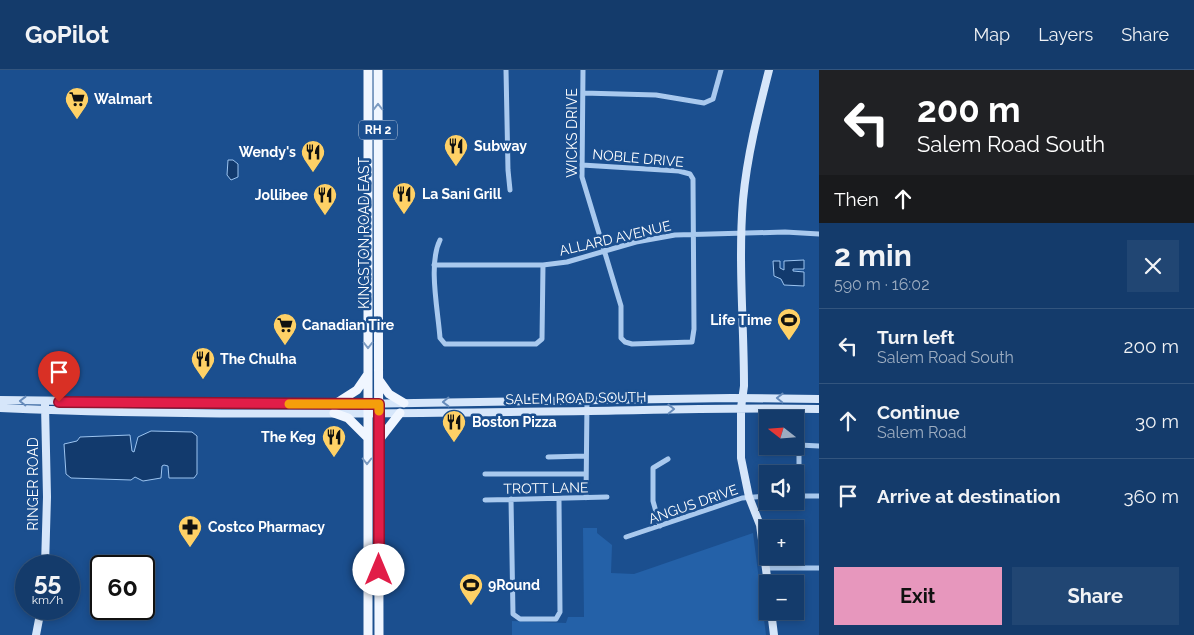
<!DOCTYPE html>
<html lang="en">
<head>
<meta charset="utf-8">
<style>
	:root { --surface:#143b6b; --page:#214673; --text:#f1f3f6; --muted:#9dadc1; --line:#33557e; --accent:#e797bd }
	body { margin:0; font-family:Raleway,sans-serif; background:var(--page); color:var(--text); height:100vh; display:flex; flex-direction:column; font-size:19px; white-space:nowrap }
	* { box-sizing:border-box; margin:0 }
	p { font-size:16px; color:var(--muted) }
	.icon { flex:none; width:28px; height:28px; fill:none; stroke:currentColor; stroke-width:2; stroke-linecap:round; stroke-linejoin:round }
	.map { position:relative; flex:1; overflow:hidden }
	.sheet { display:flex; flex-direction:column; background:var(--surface); width:375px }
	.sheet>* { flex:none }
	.guide { background:#202124; color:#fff; overflow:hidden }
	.needle { width:32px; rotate:287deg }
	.buttons { position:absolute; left:759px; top:340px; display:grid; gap:10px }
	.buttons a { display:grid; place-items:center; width:45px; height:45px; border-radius:0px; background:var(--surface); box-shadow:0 2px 8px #0003,0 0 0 1px var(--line); font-size:25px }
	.speed { position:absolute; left:15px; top:485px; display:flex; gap:10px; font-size:25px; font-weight:700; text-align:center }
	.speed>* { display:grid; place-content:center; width:65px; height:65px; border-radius:50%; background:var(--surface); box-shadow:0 2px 8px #0003,0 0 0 1px var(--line); line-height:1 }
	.speed small { font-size:12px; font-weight:400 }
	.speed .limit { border:2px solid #111; border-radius:8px; background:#fff; color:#111 }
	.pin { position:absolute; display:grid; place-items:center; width:42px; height:42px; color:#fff; margin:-51px -21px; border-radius:50% 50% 50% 0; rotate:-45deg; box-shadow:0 0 5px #0007 }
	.pin .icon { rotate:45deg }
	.me { position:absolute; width:55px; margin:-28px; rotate:0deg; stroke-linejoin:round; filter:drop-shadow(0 0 4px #0008) }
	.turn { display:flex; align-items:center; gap:18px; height:105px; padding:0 15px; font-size:22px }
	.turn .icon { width:65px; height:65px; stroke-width:2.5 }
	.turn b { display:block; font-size:35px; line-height:42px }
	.then { display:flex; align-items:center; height:48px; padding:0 15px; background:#0003; gap:10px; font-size:19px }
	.round { display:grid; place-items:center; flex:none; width:52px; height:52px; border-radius:0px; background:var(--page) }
	.head { display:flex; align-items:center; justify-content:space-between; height:85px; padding:0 15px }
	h1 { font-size:30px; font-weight:700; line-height:38px }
	.primary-button { display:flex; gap:10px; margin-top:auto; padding:10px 15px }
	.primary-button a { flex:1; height:58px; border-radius:0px; background:var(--accent); color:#111; font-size:20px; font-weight:700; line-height:58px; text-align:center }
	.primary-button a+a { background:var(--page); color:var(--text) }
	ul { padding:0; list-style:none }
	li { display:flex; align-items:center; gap:15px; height:75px; padding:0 15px; border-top:1px solid var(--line) }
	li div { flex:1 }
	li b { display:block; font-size:19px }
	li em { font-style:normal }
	header { display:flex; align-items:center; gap:30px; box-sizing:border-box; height:70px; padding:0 25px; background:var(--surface); border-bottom:1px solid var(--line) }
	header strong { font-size:24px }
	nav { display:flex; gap:28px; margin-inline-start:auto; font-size:18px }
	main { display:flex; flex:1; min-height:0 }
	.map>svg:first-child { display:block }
</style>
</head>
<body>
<header>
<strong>GoPilot</strong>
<nav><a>Map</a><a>Layers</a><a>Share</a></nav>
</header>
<main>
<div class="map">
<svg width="819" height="565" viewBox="0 0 819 565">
	<rect width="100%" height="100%" fill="#1b4f8f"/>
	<path fill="#2461a8" d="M583,458H597V463L612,475L611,503L634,504L753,463L766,565H512V551L566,553L568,547H584Z"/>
	<path fill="#123a6d" stroke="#9cc4f0" d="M228,90H233L238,94V107L231,110L227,105Z
		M804,190V199H793V201L804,202V216L784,215L781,209L774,206L773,191H780V198L784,200V191Z
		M151,361L192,362L197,366V404L194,408H169L168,396L164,395L162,396L161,408L143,411L135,407L131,410L71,408L66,404L64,374L77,371L80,367L130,365L132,381L134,382L138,367Z"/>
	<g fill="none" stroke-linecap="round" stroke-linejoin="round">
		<path stroke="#a9c9ee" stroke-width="5" d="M506,0L508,100L510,120
			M583,23L656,25L704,33L713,29L721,0
			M582,95L679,101L690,104L693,109L694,259L692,272L632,274L625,272L621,268V236L582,107L583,0
			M440,170C428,194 438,240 440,268L445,274H536L542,269L543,195
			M434,195H543L567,192L636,172L675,165L785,162L819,164
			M548,387L586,386
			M485,404H586
			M795,426H819
			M799,426V375L819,376
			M586,428L587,331
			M511,429L513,544L520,549H556L560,542L559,430
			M485,430L607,427
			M660,456L653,431V398L668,389
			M626,467L742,428L768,426
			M766,498H819"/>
		<path stroke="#d6e6fa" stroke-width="8" d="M0,330L352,334L731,328L819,329
			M0,338C196,347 392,343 589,341C665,340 742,337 819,339
			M45,496L47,427L45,335
			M768,514L760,455L749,427L741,388V338L744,316C744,254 738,192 743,130C747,86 758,43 769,0
			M771,541L774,565
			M36,565L41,539"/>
		<path stroke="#f0f6ff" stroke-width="9" d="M378,0L379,565
			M379,310L389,324L404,333
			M335,334L357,320L368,304
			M334,343L348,348L367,367
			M379,370L400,343
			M368,565V0"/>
	</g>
	<defs><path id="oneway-chevron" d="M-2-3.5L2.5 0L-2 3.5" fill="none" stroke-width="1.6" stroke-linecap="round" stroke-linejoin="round" transform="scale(1.25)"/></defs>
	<g stroke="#7b9ac1">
		<use href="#oneway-chevron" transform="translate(378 37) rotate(-90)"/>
		<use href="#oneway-chevron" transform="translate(368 275) rotate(90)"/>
		<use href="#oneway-chevron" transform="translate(367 391) rotate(90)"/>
	</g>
	<g stroke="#668bba">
		<use href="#oneway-chevron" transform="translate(780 328) rotate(-179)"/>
		<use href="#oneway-chevron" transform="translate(23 331) rotate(-179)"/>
		<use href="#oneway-chevron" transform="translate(446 332) rotate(179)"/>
		<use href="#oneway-chevron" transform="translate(671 339) rotate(-1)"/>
	</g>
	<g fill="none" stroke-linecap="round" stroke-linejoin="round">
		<g stroke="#92132f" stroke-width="12">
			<path id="route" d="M59,332L379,334V500"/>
		</g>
		<use href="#route" stroke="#e11d48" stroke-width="9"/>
		<path stroke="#f59e0b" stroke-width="9" d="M289,334H379V341"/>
	</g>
	<defs>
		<g id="supermarket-pin" transform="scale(1.25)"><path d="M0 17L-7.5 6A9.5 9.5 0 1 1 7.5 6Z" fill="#ffd166" stroke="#1b4f8f"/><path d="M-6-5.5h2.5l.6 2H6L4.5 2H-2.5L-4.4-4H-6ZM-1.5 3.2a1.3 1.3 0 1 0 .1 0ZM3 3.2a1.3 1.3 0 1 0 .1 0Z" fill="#111"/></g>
		<g id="restaurant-pin" transform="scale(1.25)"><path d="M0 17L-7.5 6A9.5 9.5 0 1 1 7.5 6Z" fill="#ffd166" stroke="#1b4f8f"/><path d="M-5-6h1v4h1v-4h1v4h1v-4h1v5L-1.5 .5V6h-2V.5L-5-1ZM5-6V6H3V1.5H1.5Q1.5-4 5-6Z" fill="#111"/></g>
		<g id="stadium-pin" transform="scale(1.25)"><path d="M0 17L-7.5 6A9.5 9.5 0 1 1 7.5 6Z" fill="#ffd166" stroke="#1b4f8f"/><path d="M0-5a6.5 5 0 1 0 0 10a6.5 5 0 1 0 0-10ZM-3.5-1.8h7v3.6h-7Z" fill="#111"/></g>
		<g id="pharmacy-pin" transform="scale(1.25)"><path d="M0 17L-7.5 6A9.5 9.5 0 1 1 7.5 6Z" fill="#ffd166" stroke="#1b4f8f"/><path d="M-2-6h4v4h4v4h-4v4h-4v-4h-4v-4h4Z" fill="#111"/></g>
	</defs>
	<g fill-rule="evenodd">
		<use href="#supermarket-pin" x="77" y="29"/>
		<use href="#restaurant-pin" x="456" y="76"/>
		<use href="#restaurant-pin" x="313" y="82"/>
		<use href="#restaurant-pin" x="404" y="124"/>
		<use href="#restaurant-pin" x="325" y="125"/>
		<use href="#stadium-pin" x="789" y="250"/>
		<use href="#supermarket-pin" x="285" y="255"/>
		<use href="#restaurant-pin" x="203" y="289"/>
		<use href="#restaurant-pin" x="454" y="352"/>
		<use href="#restaurant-pin" x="334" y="367"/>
		<use href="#pharmacy-pin" x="190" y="457"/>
		<use href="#stadium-pin" x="471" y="515"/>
	</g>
	<g text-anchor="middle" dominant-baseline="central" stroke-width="5" stroke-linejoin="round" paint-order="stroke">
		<rect fill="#1b4f8f" stroke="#bbcadd" stroke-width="1" x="359" y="50.5" width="38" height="19" rx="4"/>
		<g font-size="12" font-weight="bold" fill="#fff">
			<text x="378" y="60">RH 2</text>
		</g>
		<g font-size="14" font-weight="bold" fill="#fff" stroke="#1b4f8f" text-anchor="start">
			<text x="94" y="29">Walmart</text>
			<text x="474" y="76">Subway</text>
			<text x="296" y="82" text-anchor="end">Wendy's</text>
			<text x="422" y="124">La Sani Grill</text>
			<text x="308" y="125" text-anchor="end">Jollibee</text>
			<text x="772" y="250" text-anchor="end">Life Time</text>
			<text x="302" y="255">Canadian Tire</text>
			<text x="220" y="289">The Chulha</text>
			<text x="472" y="352">Boston Pizza</text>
			<text x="316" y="367" text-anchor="end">The Keg</text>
			<text x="208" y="457">Costco Pharmacy</text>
			<text x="488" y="515">9Round</text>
		</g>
		<g font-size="14" fill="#fff" stroke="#1b4f8f">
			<text transform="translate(572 63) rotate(-90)">WICKS DRIVE</text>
			<text transform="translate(638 88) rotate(5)">NOBLE DRIVE</text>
			<text transform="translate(364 163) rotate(-90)">KINGSTON ROAD EAST</text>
			<text transform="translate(615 168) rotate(-13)">ALLARD AVENUE</text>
			<text transform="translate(576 328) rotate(-1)">SALEM ROAD SOUTH</text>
			<text transform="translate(33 414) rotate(-90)">RINGER ROAD</text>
			<text transform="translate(546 418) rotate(-1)">TROTT LANE</text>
			<text transform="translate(693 434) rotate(-19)">ANGUS DRIVE</text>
		</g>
	</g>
</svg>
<div class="buttons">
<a><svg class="needle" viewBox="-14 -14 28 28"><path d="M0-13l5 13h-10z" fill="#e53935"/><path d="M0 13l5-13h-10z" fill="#9dadc1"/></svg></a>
<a><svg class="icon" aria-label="sound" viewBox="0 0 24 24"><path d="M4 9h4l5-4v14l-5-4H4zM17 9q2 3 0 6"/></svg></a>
<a>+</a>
<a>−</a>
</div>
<div class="speed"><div>55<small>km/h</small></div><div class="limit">60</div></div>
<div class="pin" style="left:59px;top:332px;background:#d93025"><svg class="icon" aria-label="arrive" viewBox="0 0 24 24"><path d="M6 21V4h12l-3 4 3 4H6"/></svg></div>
<svg class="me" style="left:379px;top:500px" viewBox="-20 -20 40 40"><circle r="19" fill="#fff"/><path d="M0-13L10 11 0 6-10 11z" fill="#e11d48"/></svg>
</div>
<section class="sheet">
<div class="guide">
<div class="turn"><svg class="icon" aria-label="left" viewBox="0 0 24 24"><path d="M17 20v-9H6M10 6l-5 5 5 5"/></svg><div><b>200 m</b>Salem Road South</div></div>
<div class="then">Then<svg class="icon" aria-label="ahead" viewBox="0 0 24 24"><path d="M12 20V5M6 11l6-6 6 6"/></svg></div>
</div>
<div class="head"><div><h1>2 min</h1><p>590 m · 16:02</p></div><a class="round"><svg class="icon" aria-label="close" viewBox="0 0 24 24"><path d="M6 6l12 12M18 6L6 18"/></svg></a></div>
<ul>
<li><svg class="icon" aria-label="left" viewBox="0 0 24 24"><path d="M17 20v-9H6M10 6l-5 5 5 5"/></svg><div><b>Turn left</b><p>Salem Road South</p></div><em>200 m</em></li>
<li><svg class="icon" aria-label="ahead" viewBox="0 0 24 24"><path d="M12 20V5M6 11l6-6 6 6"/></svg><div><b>Continue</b><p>Salem Road</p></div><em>30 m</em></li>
<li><svg class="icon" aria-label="arrive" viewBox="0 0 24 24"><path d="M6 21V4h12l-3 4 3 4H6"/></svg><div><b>Arrive at destination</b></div><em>360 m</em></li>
</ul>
<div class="primary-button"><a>Exit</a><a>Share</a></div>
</section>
</main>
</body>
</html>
